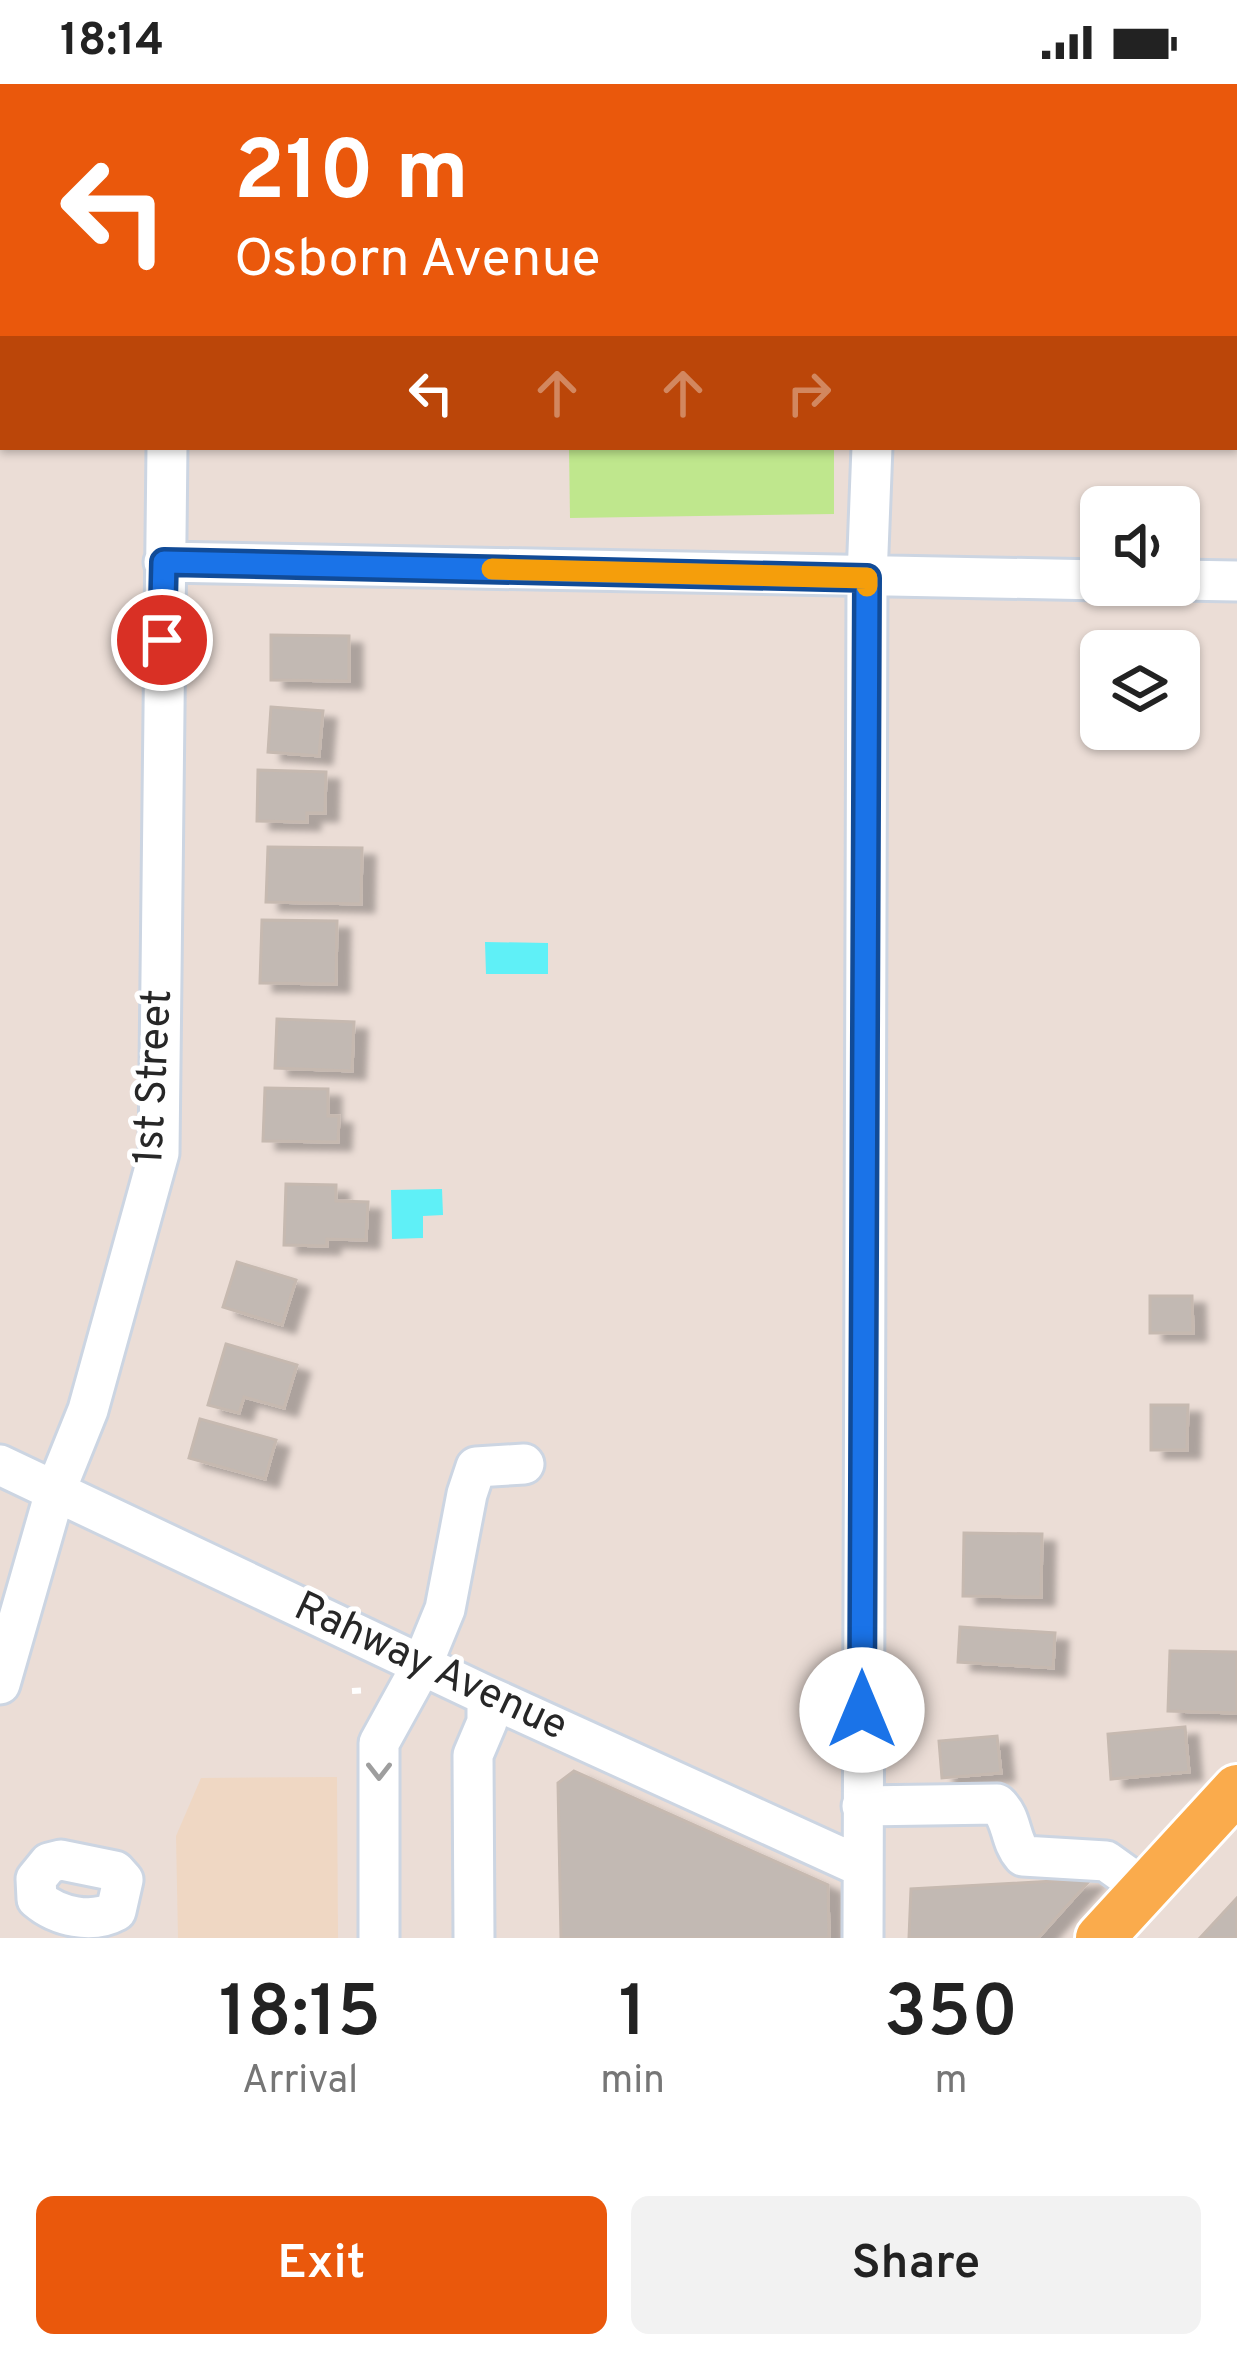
<!DOCTYPE html>
<html lang="en">
<head>
<meta charset="utf-8">
<style>
	:root { --surface:#fff; --page:#f2f2f2; --text:#222; --muted:#767676; --accent:#ea580c }
	body { margin:0; font-family:Overpass,sans-serif; background:var(--page); color:var(--text); height:100vh; display:flex; flex-direction:column; font-size:45px; white-space:nowrap }
	* { box-sizing:border-box; margin:0 }
	p { font-size:39px; color:var(--muted) }
	.icon { flex:none; width:66px; height:66px; fill:none; stroke:currentColor; stroke-width:2; stroke-linecap:round; stroke-linejoin:round }
	.map { position:relative; height:1854px; overflow:hidden }
	.panel { display:flex; flex-direction:column; background:var(--surface); flex:1 }
	.panel>* { flex:none }
	.top-card { position:absolute; left:0px; top:0px; width:1239px; height:366px; box-shadow:0 3px 9px #0004; background:#ea580c; color:#fff; overflow:hidden }
	.buttons { position:absolute; left:1080px; top:402px; display:grid; gap:24px }
	.buttons a { display:grid; place-items:center; width:120px; height:120px; border-radius:18px; background:var(--surface); box-shadow:0 3px 9px #0004; font-size:60px }
	.pin { position:absolute; display:grid; place-items:center; width:102px; height:102px; color:#fff; margin:-51px; border:6px solid #fff; border-radius:50%; box-shadow:0 3px 12px #0007 }
	.me { position:absolute; width:132px; margin:-66px; rotate:0deg; stroke-linejoin:round; filter:drop-shadow(0 0 9px #0008) }
	.turn { display:flex; align-items:center; gap:42px; height:252px; padding:0 36px; font-size:54px }
	.turn .icon { width:156px; height:156px; stroke-width:2.5 }
	.turn b { display:block; font-size:84px; line-height:102px }
	.lanes { display:flex; align-items:center; height:114px; padding:0 36px; background:#0003; justify-content:center; gap:60px; direction:ltr }
	.lanes .off { opacity:.35 }
	.eta { display:flex; justify-content:space-evenly; align-items:center; height:204px; text-align:center }
	.eta b { font-size:72px; font-weight:600; line-height:84px }
	.primary-button { display:flex; gap:24px; margin-top:auto; padding:24px 36px }
	.primary-button a { flex:1; height:138px; border-radius:18px; background:var(--accent); color:#fff; font-size:48px; font-weight:600; line-height:138px; text-align:center }
	.primary-button a+a { background:var(--page); color:var(--text) }
	.status { display:flex; justify-content:space-between; align-items:center; height:84px; padding:0 60px; background:var(--surface); direction:ltr }
	.status svg { height:33px; fill:currentColor }
	.map>svg:first-child { display:block }
</style>
</head>
<body>
<div class="status"><b>18:14</b><svg viewBox="0 0 49 12"><path d="M0 12V9h3v3zM5 12V6h3v6zM10 12V3h3v9zM15 12V0h3v12zM26 1h20v11H26zM47 4h2v5h-2z"/></svg></div>
<div class="map">
<svg width="1237" height="1854" viewBox="0 0 1237 1854">
	<defs>
		<filter id="shadow"><feDropShadow dx="13" dy="8" stdDeviation="3" flood-color="#0004"/></filter>
	</defs>
	<rect width="100%" height="100%" fill="#ebddd6"/>
	<path fill="#efd7c3" d="M337,1693L338,1854H178L176,1752L201,1694Z"/>
	<path fill="#bfe78d" d="M569,363H834V430L570,434Z"/>
	<path fill="#5ff0f7" d="M485,858L548,859V890H486Z
		M442,1105L443,1131L423,1132V1154L392,1155L391,1106Z"/>
	<path fill="#c2b9b3" stroke="#c6b9b0" stroke-width="3" filter="url(#shadow)" d="M271,551L349,552V597L271,596Z
		M271,623L323,627L319,672L268,668Z
		M258,686L326,688L325,729H307V738L257,737Z
		M268,763L362,764L361,820L266,818Z
		M262,836L337,837L336,900L260,899Z
		M277,935L354,938L352,987L275,984Z
		M265,1004L328,1005V1032H339L338,1058L263,1057Z
		M286,1100L336,1101V1117L368,1118L366,1156L327,1155V1162L284,1161Z
		M237,1178L296,1196L282,1241L223,1223Z
		M1150,1212H1192L1193,1249H1150Z
		M226,1260L297,1281L284,1324L244,1313L239,1329L208,1321Z
		M1151,1321H1188L1187,1366H1151Z
		M200,1335L276,1356L265,1395L189,1374Z
		M964,1449L1042,1450L1041,1513L963,1512Z
		M960,1543L1055,1549L1053,1584L958,1578Z
		M1170,1567L1237,1568V1629L1168,1627Z
		M1185,1643L1189,1688L1111,1695L1108,1650Z
		M997,1652L1001,1689L942,1694L939,1657Z
		M574,1687L828,1801L829,1854H561L558,1699Z
		M1091,1795L1038,1854H909L911,1805Z
		M1237,1814V1854H1200Z"/>
	<g fill="none" stroke-linecap="round" stroke-linejoin="round">
		<g stroke="#ccd5e2" stroke-width="45">
			<path id="minor" d="M175,3V0
				M622,3V0
				M887,3V0
				M0,219H3
				M164,478L1101,496
				M1179,496L1237,497
				M0,1381L487,1612L862,1783
				M0,1600L55,1408L88,1326L159,1069L167,363
				M862,1722L997,1720C1013,1734 1009,1756 1023,1772L1106,1777L1145,1805
				M61,1776L115,1787L123,1796L116,1827C92,1840 58,1833 37,1815L36,1795L49,1779Z
				M379,1854V1659L422,1581L445,1525L467,1410L476,1383L524,1380
				M474,1854L473,1671L487,1638V1612
				M863,1854L867,494L872,363"/>
		</g>
		<g stroke="#fff" stroke-width="54">
			<path id="major" d="M1100,1854L1237,1705"/>
		</g>
		<path stroke="#fff" stroke-width="6" stroke-dasharray="9 6" stroke-linecap="butt" d="M352,1607L367,1606"/>
		<use href="#minor" stroke="#fff" stroke-width="39"/>
		<use href="#major" stroke="#faab4c" stroke-width="48"/>
	</g>
	<defs><path id="oneway-chevron" d="M-2-3.5L2.5 0L-2 3.5" fill="none" stroke-width="1.6" stroke-linecap="round" stroke-linejoin="round" transform="scale(3)"/></defs>
	<use stroke="#9e9e9e" href="#oneway-chevron" transform="translate(379 1687) rotate(90)"/>
	<g fill="none" stroke-linecap="round" stroke-linejoin="round">
		<g stroke="#114b97" stroke-width="30">
			<path id="route" d="M162,556L164,478L867,494L862,1626"/>
		</g>
		<use href="#route" stroke="#1a73e8" stroke-width="21"/>
		<path stroke="#f59e0b" stroke-width="21" d="M492,485L867,494V502"/>
	</g>
	<g text-anchor="middle" dominant-baseline="central" stroke-width="10" stroke-linejoin="round" paint-order="stroke">
		<g font-size="42" fill="#272727" stroke="#fff">
			<text transform="translate(155 993) rotate(-87)">1st Street</text>
			<text transform="translate(430 1584) rotate(25)">Rahway Avenue</text>
		</g>
	</g>
</svg>
<div class="buttons">
<a><svg class="icon" aria-label="sound" viewBox="0 0 24 24"><path d="M4 9h4l5-4v14l-5-4H4zM17 9q2 3 0 6"/></svg></a>
<a><svg class="icon" aria-label="layers" viewBox="0 0 24 24"><path d="M12 4l9 5-9 5-9-5zM3 14l9 5 9-5"/></svg></a>
</div>
<div class="pin" style="left:162px;top:556px;background:#d93025"><svg class="icon" aria-label="arrive" viewBox="0 0 24 24"><path d="M6 21V4h12l-3 4 3 4H6"/></svg></div>
<svg class="me" style="left:862px;top:1626px" viewBox="-20 -20 40 40"><circle r="19" fill="#fff"/><path d="M0-13L10 11 0 6-10 11z" fill="#1a73e8"/></svg>
<div class="top-card">
<div class="turn"><svg class="icon" aria-label="left" viewBox="0 0 24 24"><path d="M17 20v-9H6M10 6l-5 5 5 5"/></svg><div><b>210 m</b>Osborn Avenue</div></div>
<div class="lanes"><svg class="icon" aria-label="left" viewBox="0 0 24 24"><path d="M17 20v-9H6M10 6l-5 5 5 5"/></svg><svg class="icon off" aria-label="ahead" viewBox="0 0 24 24"><path d="M12 20V5M6 11l6-6 6 6"/></svg><svg class="icon off" aria-label="ahead" viewBox="0 0 24 24"><path d="M12 20V5M6 11l6-6 6 6"/></svg><svg class="icon off" aria-label="right" viewBox="0 0 24 24"><path d="M7 20v-9h11M14 6l5 5-5 5"/></svg></div>
</div>
</div>
<section class="panel">
<div class="eta">
<div><b>18:15</b><p>Arrival</p></div>
<div><b>1</b><p>min</p></div>
<div><b>350</b><p>m</p></div>
</div>
<div class="primary-button"><a>Exit</a><a>Share</a></div>
</section>
</body>
</html>
